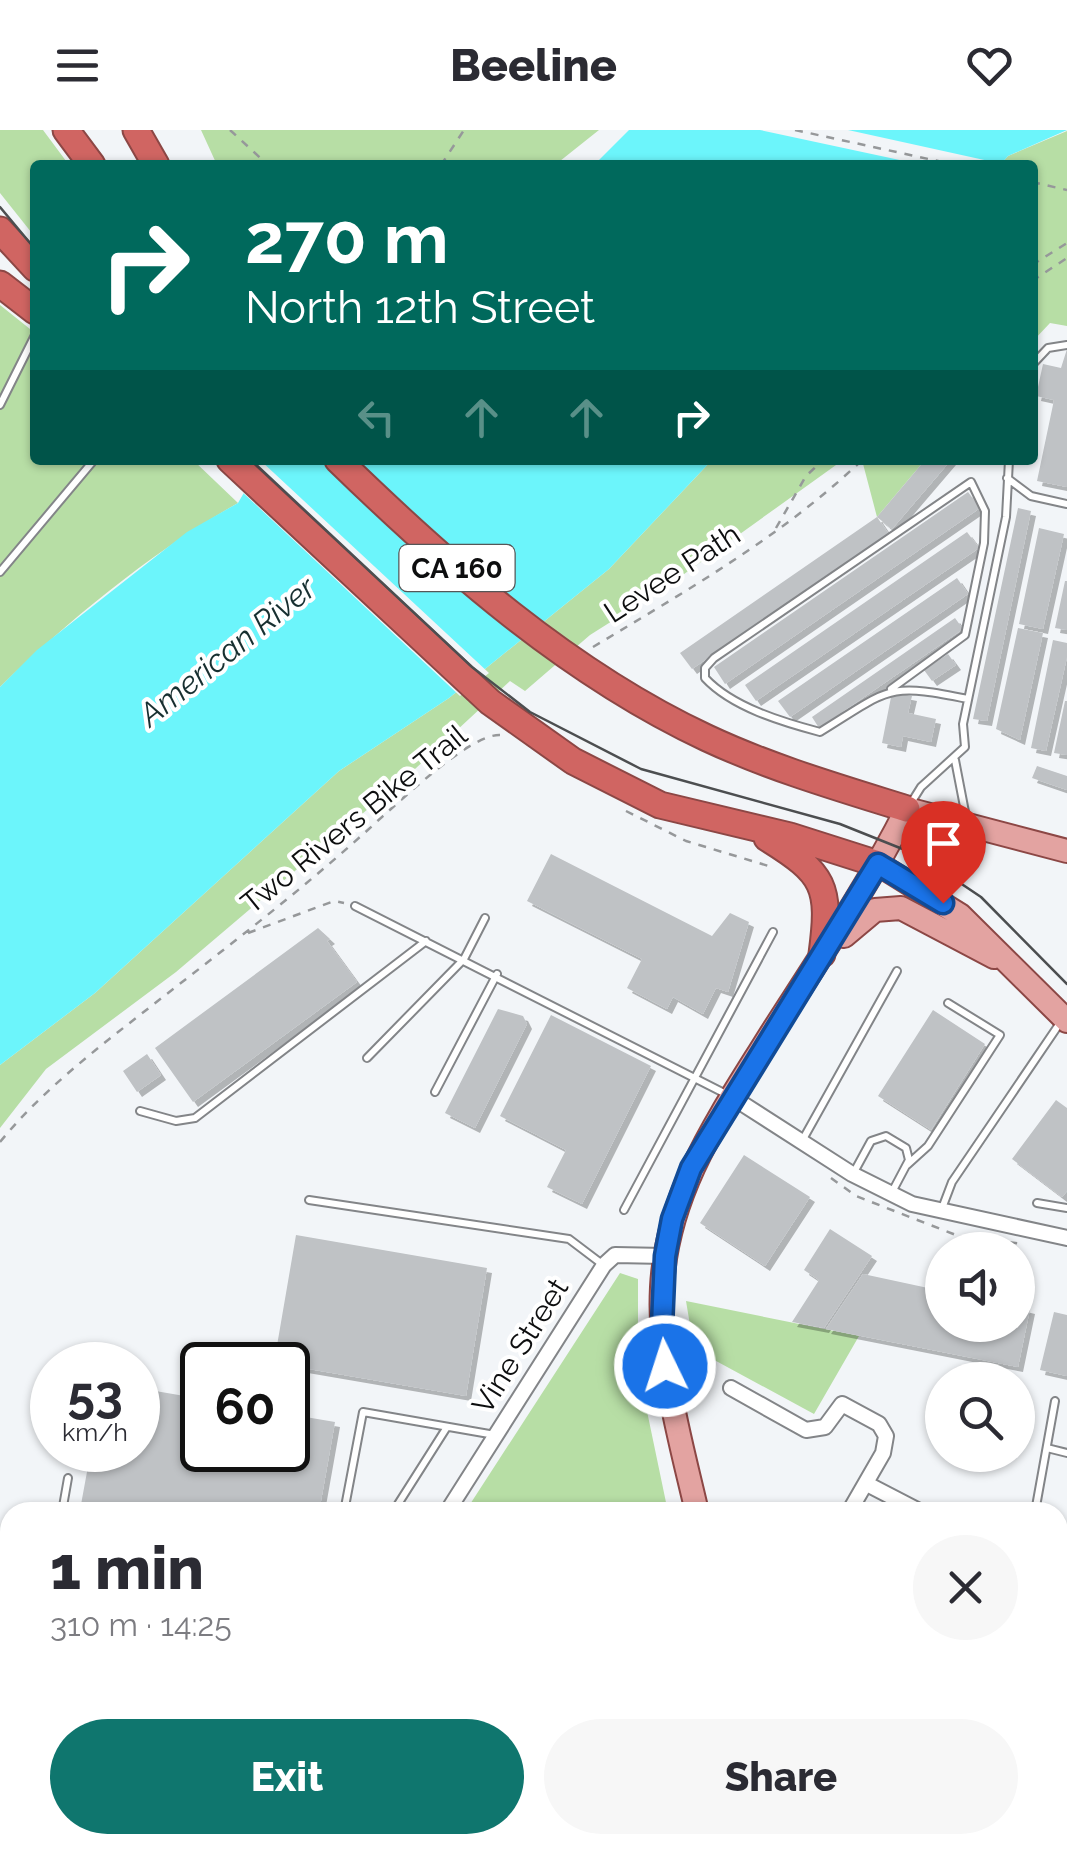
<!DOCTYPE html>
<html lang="en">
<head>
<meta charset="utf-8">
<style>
	:root { --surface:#fff; --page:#f7f7f7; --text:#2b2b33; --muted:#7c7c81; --accent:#0f766e }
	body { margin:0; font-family:Raleway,sans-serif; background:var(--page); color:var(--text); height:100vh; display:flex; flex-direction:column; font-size:38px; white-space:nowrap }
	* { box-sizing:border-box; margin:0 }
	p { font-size:32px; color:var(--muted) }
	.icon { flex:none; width:55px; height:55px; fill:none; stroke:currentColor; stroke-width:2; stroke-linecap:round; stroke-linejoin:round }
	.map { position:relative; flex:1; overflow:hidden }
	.panel { position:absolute; left:0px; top:1372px; width:1068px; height:352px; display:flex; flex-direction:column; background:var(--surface); border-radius:30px 30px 0 0; box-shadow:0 2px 8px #0004 }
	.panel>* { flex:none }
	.guide { position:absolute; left:30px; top:30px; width:1008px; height:305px; border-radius:10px; box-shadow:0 2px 8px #0004; background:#00695c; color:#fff; overflow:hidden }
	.tools { position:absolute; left:925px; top:1102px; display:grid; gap:20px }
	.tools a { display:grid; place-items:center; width:110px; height:110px; border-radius:50%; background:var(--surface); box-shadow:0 2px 8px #0004; font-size:50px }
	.speed { position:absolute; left:30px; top:1212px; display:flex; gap:20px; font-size:50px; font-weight:700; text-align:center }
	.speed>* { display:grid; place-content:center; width:130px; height:130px; border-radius:50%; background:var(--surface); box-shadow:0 2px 8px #0004; line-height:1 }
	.speed small { font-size:25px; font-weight:400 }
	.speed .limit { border:5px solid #111; border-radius:15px; background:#fff; color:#111 }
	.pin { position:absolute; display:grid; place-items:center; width:85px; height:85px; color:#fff; margin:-102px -42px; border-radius:50% 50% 50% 0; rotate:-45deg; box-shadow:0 0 10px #0007 }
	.pin .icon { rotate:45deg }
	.me { position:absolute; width:110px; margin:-55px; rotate:356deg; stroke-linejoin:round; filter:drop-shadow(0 0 8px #0008) }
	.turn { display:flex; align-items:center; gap:35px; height:210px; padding:0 50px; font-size:45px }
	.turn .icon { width:130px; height:130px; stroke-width:2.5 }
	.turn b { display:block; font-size:70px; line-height:85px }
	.lanes { display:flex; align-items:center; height:95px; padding:0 50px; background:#0003; justify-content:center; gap:50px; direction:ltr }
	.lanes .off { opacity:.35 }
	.round { display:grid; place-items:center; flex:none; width:105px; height:105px; border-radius:52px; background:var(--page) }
	.overview { display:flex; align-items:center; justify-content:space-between; height:170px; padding:0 50px }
	h1 { font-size:60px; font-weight:800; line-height:75px }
	.button { display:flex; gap:20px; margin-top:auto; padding:20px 50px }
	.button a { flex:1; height:115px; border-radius:60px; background:var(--accent); color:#fff; font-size:40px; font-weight:800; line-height:115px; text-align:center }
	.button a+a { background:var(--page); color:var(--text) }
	header { display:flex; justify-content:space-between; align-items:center; height:130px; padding:0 50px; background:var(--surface); font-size:45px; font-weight:800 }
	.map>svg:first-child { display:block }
</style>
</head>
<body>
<header><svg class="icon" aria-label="menu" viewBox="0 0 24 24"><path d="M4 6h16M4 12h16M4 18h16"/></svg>Beeline<svg class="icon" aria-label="heart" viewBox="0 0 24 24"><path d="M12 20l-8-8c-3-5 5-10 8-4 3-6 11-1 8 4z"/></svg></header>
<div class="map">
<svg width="1067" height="1723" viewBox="0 0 1067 1723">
	<defs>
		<filter id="shadow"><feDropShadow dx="5" dy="5" stdDeviation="0" flood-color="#0004"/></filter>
	</defs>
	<rect width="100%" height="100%" fill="#f2f5f8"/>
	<path fill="#b7dea5" d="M0,0H43L69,35H35V107L0,63Z
		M201,0H599L555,35H217Z
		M1067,1V196L1050,193L1033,211L1032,35H1000L1008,26Z
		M0,175L35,203V330H193L238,373C152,422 71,488 0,557Z
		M712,330H843L666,457L590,505L525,561L510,551L415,639L176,842L46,939L0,998V935L95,863L339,641L449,568L609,439Z
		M862,330H925L877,387Z
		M620,1143L638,1149V1238L668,1382H465Z
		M686,1171L859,1206L814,1284L694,1219Z
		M1058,1448L1067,1450V1581L1058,1587Z"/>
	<path fill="#6cf5fb" d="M629,0H1067L1008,26L1000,35H594Z
		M263,330H712L609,439L449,568L339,641L95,863L0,935V557L37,520L187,402L238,373Z"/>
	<path fill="#f2f5f8" d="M760,0H848L1007,35H923Z
		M257,330H260L489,543L460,566L240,360Z"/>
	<path fill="#bfc2c5" filter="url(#shadow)" d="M1067,219V357L1037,351L1054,270L1036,266L1043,234L1061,238Z
		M925,330H951L892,399L877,387L888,403L692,539L680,523L877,387Z
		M968,362L980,378L725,554L714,537Z
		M1018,378L1031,381L987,591L973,589Z
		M1039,398L1064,404L1043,499L1019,494Z
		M967,402L979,418L756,571L745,555Z
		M957,448L968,464L790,587L778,571Z
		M1065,451H1067V500L1055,498Z
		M955,488L963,499L819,598L812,587Z
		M1018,498L1043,503L1020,610L996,599Z
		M1053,510L1067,513V527L1046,621L1031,618Z
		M948,524L956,535L932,551L924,540Z
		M892,562L912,566L908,583L936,589L931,612L903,606L901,617L882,613Z
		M1065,571H1067V625L1054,623Z
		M1037,636L1067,646V660L1032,648Z
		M551,724L712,806L730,783L749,792L728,862L716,858L703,884L673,867L667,879L627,858L642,829L527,771Z
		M318,798L330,809L327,811L357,852L193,972L155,918Z
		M498,879L523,886L527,894L475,998L445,983Z
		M933,880L985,914L931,1000L878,966Z
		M551,885L651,936L582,1074L547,1057L566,1020L500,986Z
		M147,924L161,945L137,962L123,941Z
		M1056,970L1067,978V1061L1062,1067L1012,1029Z
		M744,1025L810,1067L765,1136L700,1093Z
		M830,1099L872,1126L824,1198L792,1192L819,1150L804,1140Z
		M296,1105L487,1138L466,1266L274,1233Z
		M863,1144L942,1161V1195H1018V1176L1030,1179L1018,1237L826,1199Z
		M1054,1182L1067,1185V1246L1040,1240Z
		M138,1258L202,1269V1320H288V1284L335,1292L319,1382L80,1380L91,1320H138Z
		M0,1435L10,1437V1556L0,1554Z
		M1061,1591L1067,1592V1626L1061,1625L1062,1608L1058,1607Z
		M0,1628L10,1630V1700L0,1698Z
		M77,1715H160L158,1723H104Z
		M819,1715L858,1720L859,1715H874L907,1721L820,1723Z
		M992,1715H1016L1015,1723H990Z"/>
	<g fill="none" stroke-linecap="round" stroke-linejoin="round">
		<g stroke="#838588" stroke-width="10">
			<path id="service" d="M1032,235L1048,218L1067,215
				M0,275L35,205
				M1007,348L1031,366L1067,374
				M0,442L94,330
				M891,559L965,505L984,413L985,381L971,352L714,528L705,538V548C732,577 782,592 820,602C890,559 885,552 968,569
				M955,630L966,687
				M911,673L921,657L965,617L963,594L1006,387L1009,330
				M355,776L726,964
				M367,928L464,829L485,788
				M435,962L497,844
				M140,981L176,991L195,988L426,811
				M802,1011L897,841
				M907,1035L928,1016L1000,905L948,873
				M853,1044L871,1011L886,1006L906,1018L909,1030L891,1064
				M309,1070L569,1109L602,1134
				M1037,1073L1067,1078
				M624,1080L773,802
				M941,1081L952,1052L1062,890
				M1047,1318L1067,1323
				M62,1382L68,1348
				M344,1382L363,1282L495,1305
				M393,1382L447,1297
				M1035,1382L1055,1271
				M6,1605L10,1606
				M682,1715L703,1723
				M179,1723L181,1715
				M1058,1723L1067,1679"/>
		</g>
		<g stroke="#838588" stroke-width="18">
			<path id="minor" d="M732,967L852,1044L912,1074L1067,1108
				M731,1258L806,1300L825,1297L842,1274L879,1294L886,1306L883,1323L849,1382
				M867,1354L921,1382
				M447,1382L604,1135L615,1125L665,1126
				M1058,1418L1067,1420
				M523,1715L563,1723
				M232,1723L236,1715
				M963,1723L965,1715"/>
		</g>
		<g stroke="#8c4745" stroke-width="26">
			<path id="primary" d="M878,734L960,785L1067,891
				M844,806L875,780L901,778L994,827
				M697,1382C680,1308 658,1234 662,1157C667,1061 720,986 769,907C817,832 867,758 907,679L1067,721
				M770,1715L771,1723"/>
		</g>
		<g stroke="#8c4745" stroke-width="29">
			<path id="motorway" d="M66,0L92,35
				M136,0L156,35
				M0,100L35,138
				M0,154L35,181
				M230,330L490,572L573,631L660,675L790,706L878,734
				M338,330C447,436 568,543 707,608C771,638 840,658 907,679
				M767,708C825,744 831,756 822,824"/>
		</g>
		<path stroke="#96989a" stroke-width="2.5" stroke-dasharray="8 8" stroke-linecap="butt" d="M230,0L268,35
			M795,0L956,35
			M441,35L464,0
			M1032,52L1067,60
			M1032,135L1067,113
			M1032,151L1067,128
			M776,398L806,346L823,330
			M593,517C686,461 784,405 862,330
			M626,681L686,711L772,737
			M248,803L334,771L344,773
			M0,1012C45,957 103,914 159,870C235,811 312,752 383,686C406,666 471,604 500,605
			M831,1048L856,1066L961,1107L1024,1114
			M1058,1515L1067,1505
			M1058,1563L1067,1571
			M1058,1583L1067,1578"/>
		<use href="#service" stroke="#fff" stroke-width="6"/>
		<use href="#minor" stroke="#fff" stroke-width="14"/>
		<use href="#primary" stroke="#e3a3a1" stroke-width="22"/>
		<use href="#motorway" stroke="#d06562" stroke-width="25"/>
		<path stroke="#4c4e50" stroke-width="2.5" d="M0,77L35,119
			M251,330L472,537L530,582L641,639L840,694L920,726L981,767L1067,854"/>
	</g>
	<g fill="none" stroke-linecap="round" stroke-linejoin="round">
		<g stroke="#114b97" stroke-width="25">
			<path id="route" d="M665,1236L662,1196L665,1126L672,1089L691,1038L878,734L943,773"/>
		</g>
		<use href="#route" stroke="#1a73e8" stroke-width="18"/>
	</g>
	<g text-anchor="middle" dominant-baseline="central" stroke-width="8" stroke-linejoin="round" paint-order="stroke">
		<rect fill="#fff" stroke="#565657" stroke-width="2.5" x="399.5" y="415" width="115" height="46" rx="8"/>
		<g font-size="28" font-weight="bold" fill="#0d0e0f">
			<text x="457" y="438">CA 160</text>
		</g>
		<g font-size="30" fill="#0d0e0f" stroke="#fff">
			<text transform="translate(672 443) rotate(-33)">Levee Path</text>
			<text transform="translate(354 689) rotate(-39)">Two Rivers Bike Trail</text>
			<text transform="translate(520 1216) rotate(-58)">Vine Street</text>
		</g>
		<g font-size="32" font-style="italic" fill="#172f30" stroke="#fff">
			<text transform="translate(227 521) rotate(-39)">American River</text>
		</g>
	</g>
</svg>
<div class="tools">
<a><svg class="icon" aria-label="sound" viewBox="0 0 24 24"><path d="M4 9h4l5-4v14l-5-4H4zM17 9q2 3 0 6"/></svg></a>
<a><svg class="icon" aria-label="search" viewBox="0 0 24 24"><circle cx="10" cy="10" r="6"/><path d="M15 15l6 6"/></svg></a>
</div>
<div class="speed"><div>53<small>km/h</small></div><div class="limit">60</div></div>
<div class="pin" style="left:943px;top:773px;background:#d93025"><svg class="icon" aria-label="arrive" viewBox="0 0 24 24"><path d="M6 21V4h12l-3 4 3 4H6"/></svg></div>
<svg class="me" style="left:665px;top:1236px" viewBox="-20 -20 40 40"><circle r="17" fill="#1a73e8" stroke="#fff" stroke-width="3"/><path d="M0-11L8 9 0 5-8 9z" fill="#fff"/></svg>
<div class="guide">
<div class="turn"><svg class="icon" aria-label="right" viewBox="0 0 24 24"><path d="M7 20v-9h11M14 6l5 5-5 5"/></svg><div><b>270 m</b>North 12th Street</div></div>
<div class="lanes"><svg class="icon off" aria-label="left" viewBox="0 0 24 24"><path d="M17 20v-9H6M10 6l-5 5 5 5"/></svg><svg class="icon off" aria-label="ahead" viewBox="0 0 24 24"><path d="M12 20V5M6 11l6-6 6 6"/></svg><svg class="icon off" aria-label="ahead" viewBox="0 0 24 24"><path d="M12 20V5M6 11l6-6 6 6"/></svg><svg class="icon" aria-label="right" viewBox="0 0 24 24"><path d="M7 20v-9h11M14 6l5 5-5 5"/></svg></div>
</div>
<section class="panel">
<div class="overview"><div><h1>1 min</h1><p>310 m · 14:25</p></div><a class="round"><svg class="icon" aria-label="close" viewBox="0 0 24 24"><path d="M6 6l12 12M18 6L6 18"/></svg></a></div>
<div class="button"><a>Exit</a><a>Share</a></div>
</section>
</div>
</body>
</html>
